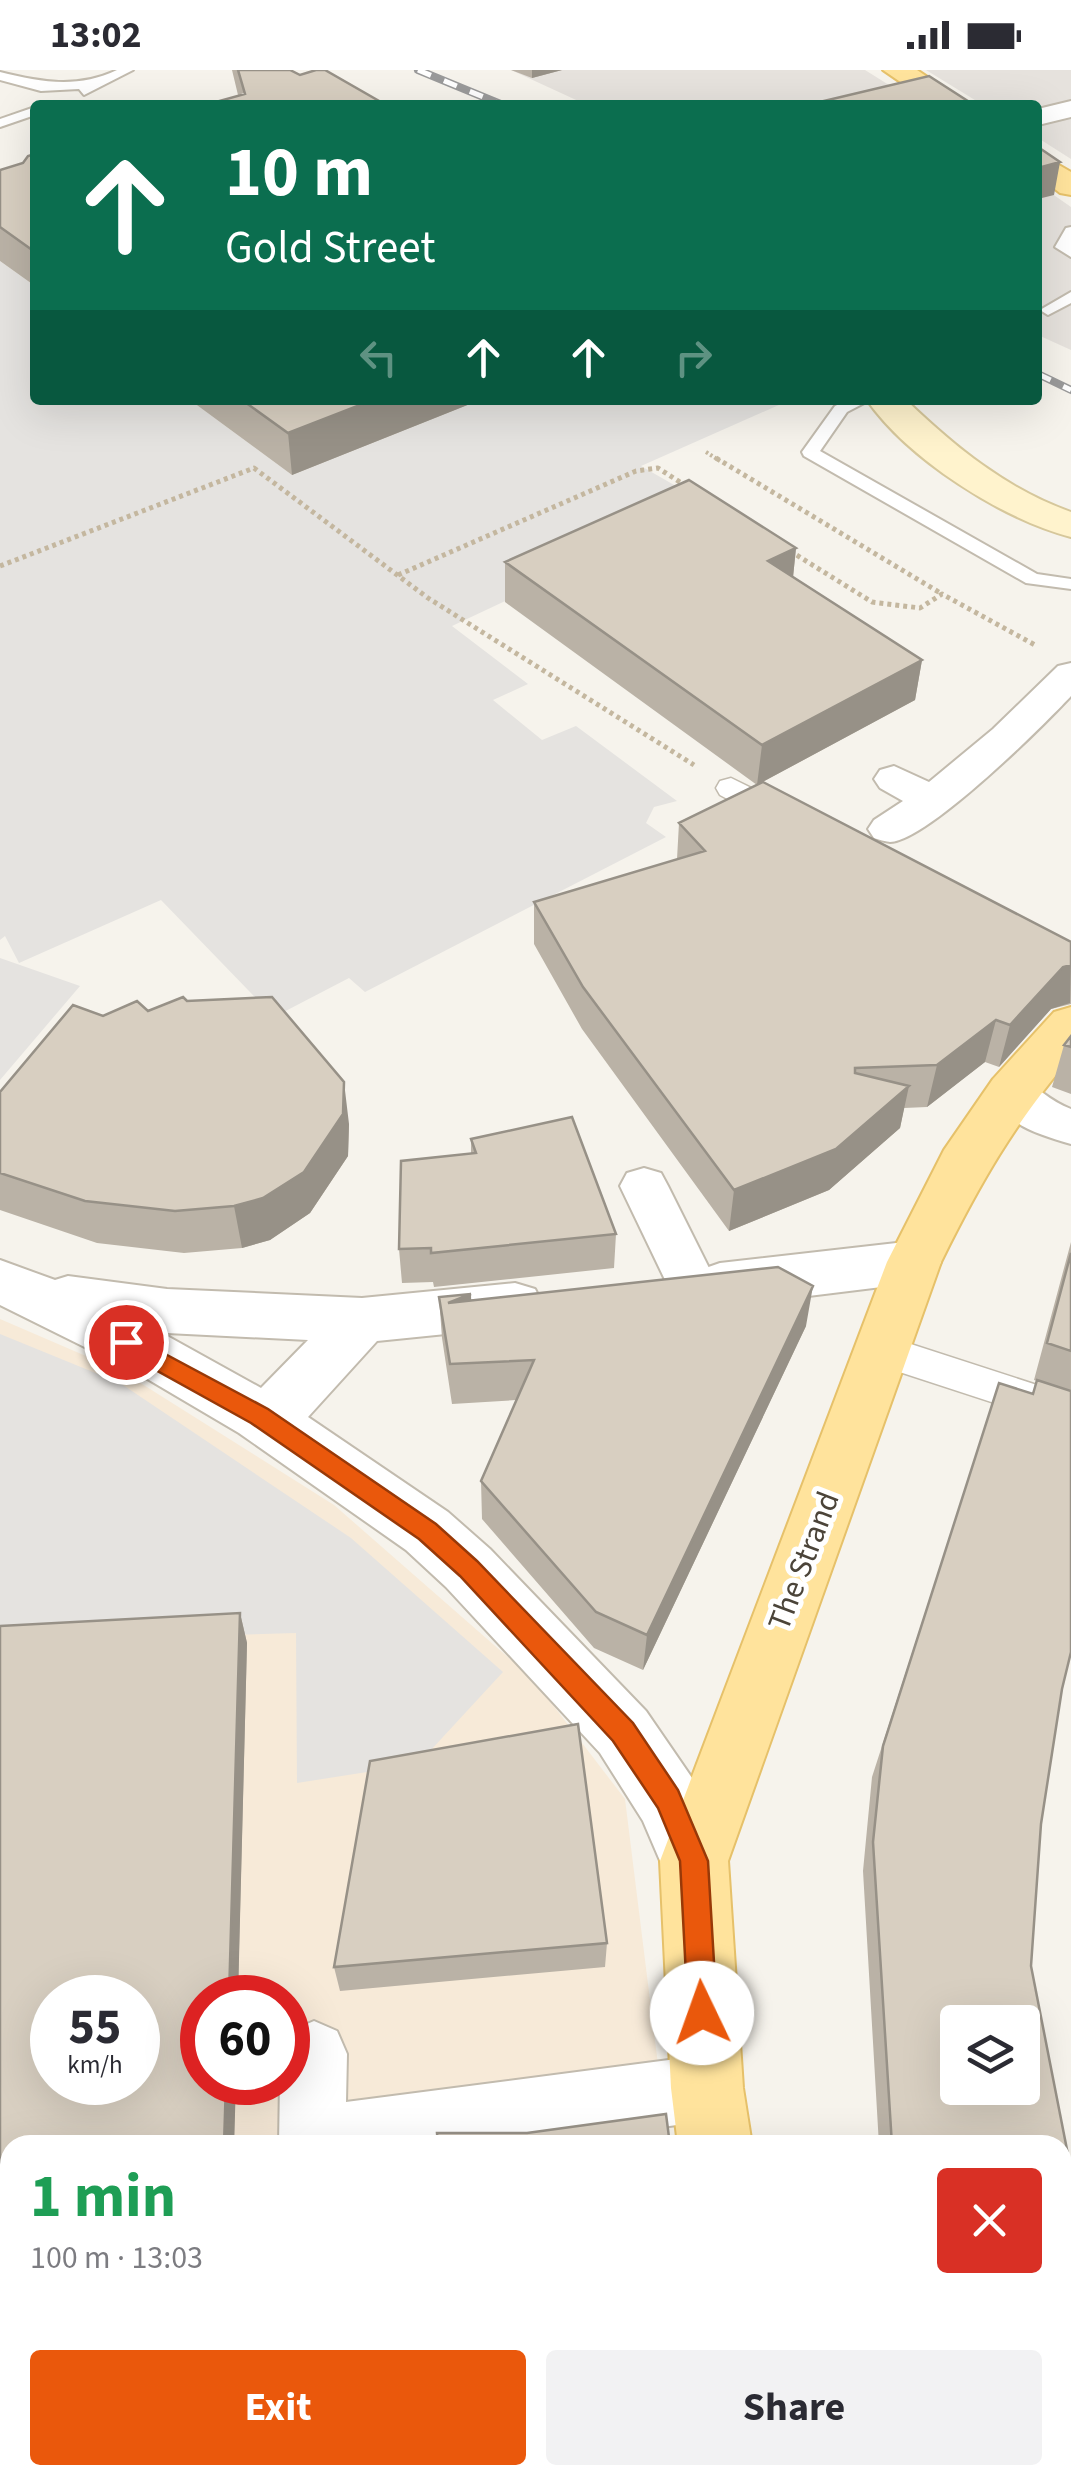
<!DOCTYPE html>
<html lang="en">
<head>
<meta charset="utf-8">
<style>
	:root { --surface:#fff; --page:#f2f2f3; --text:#2b2b33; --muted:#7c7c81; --accent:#ea580c }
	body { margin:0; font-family:"Source Sans 3",sans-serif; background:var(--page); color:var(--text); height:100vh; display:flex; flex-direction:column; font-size:38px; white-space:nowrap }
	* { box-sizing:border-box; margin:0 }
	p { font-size:32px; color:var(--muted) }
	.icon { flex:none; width:55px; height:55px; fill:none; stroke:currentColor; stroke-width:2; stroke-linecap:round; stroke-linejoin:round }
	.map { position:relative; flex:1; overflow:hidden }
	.sheet { position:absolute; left:0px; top:2065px; width:1072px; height:350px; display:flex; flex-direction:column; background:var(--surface); border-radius:30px 30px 0 0; box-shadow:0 10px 40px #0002 }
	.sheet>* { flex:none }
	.guide { position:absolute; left:30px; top:30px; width:1012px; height:305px; border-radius:10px; box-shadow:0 10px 40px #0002; background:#0b6e4f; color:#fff; overflow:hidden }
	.buttons { position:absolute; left:940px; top:1935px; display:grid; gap:20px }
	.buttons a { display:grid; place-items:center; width:100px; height:100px; border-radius:10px; background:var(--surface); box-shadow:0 10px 40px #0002; font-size:50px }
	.speed { position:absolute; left:30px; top:1905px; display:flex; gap:20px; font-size:50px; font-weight:700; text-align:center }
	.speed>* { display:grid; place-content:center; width:130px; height:130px; border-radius:50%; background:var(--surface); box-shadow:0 10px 40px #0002; line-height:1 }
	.speed small { font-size:25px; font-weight:400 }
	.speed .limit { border:15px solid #d22; background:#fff; color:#111 }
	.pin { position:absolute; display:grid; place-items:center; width:85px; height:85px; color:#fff; margin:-42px; border:5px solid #fff; border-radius:50%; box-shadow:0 2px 10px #0007 }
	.me { position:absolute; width:110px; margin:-55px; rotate:357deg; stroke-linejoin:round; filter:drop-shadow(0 0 8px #0008) }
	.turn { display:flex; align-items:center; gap:35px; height:210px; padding:0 30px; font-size:45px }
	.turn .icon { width:130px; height:130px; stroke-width:2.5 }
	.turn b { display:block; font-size:70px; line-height:85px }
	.lanes { display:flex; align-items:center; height:95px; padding:0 30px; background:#0003; justify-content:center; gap:50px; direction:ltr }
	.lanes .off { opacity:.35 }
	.round { display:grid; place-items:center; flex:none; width:105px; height:105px; border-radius:10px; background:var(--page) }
	.summary { display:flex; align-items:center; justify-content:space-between; height:170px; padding:0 30px }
	h1 { font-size:60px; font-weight:700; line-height:75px; color:#1e9e55 }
	.action { display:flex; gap:20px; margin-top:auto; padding:20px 30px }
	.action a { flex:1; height:115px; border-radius:10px; background:var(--accent); color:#fff; font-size:40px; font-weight:700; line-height:115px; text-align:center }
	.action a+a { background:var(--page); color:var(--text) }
	.status { display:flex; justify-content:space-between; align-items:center; height:70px; padding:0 50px; background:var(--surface); direction:ltr }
	.status svg { height:28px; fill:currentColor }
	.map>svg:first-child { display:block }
</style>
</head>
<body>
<div class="status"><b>13:02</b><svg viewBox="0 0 49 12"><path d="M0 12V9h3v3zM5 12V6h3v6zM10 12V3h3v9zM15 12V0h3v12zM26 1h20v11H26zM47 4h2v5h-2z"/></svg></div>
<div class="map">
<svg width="1071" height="2415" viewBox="0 0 1071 2415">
	<rect width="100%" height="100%" fill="#f6f3ec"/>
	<path fill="#f7ead8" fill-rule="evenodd" d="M0,1249L123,1302L334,1435L533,1609L625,1729L668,2075H10V2405H713L714,2415H0ZM52,1928H138V2012H52ZM202,1928H288V2012H202Z"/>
	<path fill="#e6e2dd" d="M511,0H865L921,35H587Z
		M926,0H1071V89L1038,68V35H983Z
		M1038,114L1071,137V280L1038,265Z"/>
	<path fill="#e5e3e0" d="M0,191L35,216V330H190L292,405L480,330H790L641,396L709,435L452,556L528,614L493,630L542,670L576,656L677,731L654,737L646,753L666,767L365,922L349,908L274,947L161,830L19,893L5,866L0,870Z
		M0,888L80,916L0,1010Z
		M0,1264L120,1313L351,1468L503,1602L418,1694L297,1713L296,1563L0,1572Z"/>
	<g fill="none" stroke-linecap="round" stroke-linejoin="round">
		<g stroke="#c2bbae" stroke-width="4">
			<path id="service" d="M117,0H133L84,25L79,19L41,21L0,10V2C40,12 78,19 117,0Z
				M35,37V45L0,57V49Z
				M1071,157V187L1055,177L1066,158Z
				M1071,222V233L1048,245L1040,240Z
				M848,330H870L847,342L820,381L1037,504L1071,509V519L1026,513L804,386L802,382L835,336Z
				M1071,2300V2336L1062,2337V2301Z"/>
		</g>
		<g stroke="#c2bbae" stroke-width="3">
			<path id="pedestrian" d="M731,708L796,740L800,747L796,754H774L720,725L716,718L720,711Z
				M883,1265L1071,1326V1358L869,1292L864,1281L869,1270Z"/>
		</g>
		<g stroke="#c2bbae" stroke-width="4">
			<path id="minor" d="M1071,31V47L1038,55V39Z
				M1071,593V626C1042,657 927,771 890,772C888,772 876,769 874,768L868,759L874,750L903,731L880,718L874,709L880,700L894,696L929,712L993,659L1058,596Z
				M1011,1005C1034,1012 1048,1031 1071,1039V1074C1036,1064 1007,1055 988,1022L995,1010Z
				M644,1098L661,1103L668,1116L719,1218L712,1232L694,1238L676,1232L669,1218L620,1116L627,1103Z
				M314,1951L337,1961L347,1984L346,2032L707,1985L730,1995L740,2018L730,2041L707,2051L527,2075H279L280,2012H288L291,1961Z"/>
		</g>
		<g stroke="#c2bbae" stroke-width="4">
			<path id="tertiary" d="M914,1171L933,1177L941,1192L933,1207L914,1213L720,1237L700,1230L692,1215L700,1200L720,1193Z
				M0,1190L55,1210L68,1206L167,1219L362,1228L515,1213L535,1219L543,1235L535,1251L515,1257L377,1271L308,1347L448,1442L490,1479L646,1641L692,1708L728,1791L718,1814L694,1824L670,1814L643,1751L600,1683L446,1517L406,1480L239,1363L139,1304L0,1235ZM160,1262L167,1263L308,1270L261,1318Z"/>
		</g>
		<g stroke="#d6c79b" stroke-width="4">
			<path id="secondary" d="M867,330H906C955,377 1006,419 1071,442V467C1002,449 908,389 867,330Z"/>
		</g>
		<g stroke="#e6c16a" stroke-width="4">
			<path id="primary" d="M883,0H917L969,35H934Z
				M1038,83L1071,102V125L1060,123L1038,106Z
				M1071,937V987C1015,1052 979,1115 941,1192L728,1791L743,2018L752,2075H678L671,2018L660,1791L887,1192L944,1080L993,1009L1054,942Z
				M719,2405H801L803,2415H721Z"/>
		</g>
		<path stroke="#c4b79f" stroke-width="4" stroke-dasharray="2.5 2.5" stroke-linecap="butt" d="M706,382L720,391"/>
		<path stroke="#c4b79f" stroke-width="5" stroke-dasharray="4 4" stroke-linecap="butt" d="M716,388L942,524
			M790,481L872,532L920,538L942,524L1035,575
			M0,496L254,398L428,528L694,695
			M398,505L636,401L658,398L686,416"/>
		<use href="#service" fill="#fff" fill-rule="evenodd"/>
		<use href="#pedestrian" fill="#fff" fill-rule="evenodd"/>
		<use href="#minor" fill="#fff" fill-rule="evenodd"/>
		<use href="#tertiary" fill="#fff" fill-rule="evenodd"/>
		<use href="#secondary" fill="#fff3cd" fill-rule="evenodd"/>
		<use href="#primary" fill="#ffe39c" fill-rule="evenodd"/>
		<g stroke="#9a9a9a" stroke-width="8">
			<path id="rail" d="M418,0L503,35
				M1038,304L1071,320"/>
		</g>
		<use href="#rail" stroke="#fff" stroke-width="5" stroke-dasharray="14" stroke-linecap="butt"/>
	</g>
	<path fill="#bab2a6" d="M232,0H290L300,5L238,25Z
		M511,0H562L532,8Z
		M35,84V216L0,191V100L23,93Z
		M190,330H480L292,405Z
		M796,478L793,507L922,590L915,630L757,715L505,532V492Z
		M679,753L1071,872V934L1051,939L999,997L985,992L927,1037L904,1038L900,1058L829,1120L729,1161L582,959L534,874V832L677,789Z
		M148,941L349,1054L348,1086L310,1143L270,1170L242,1178L184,1183L97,1173L0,1140V1022L103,946Z
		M1071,966V1024L1052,1017L1064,975Z
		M471,1069L616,1164L614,1198L434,1217L433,1212L402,1213L399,1179L471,1083Z
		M1071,1172V1582L1062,1619L1041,1754L1031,1896L1071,2100V2180L1062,2186V2075H879L863,1801L872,1707L999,1313L1032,1324L1037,1311L1034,1310Z
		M439,1227L806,1256L643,1600L594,1578L482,1449L481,1411L516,1330L452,1334L442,1268Z
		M240,1543L247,1573L234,2075H10V2397L0,2398V1556Z
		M607,1873L605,1897L340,1921L334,1897Z"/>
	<path fill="#979187" d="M532,0H562L532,8Z
		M1060,92L1054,125L1038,129V98Z
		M373,330H480L292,405L288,363Z
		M796,478L792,517L768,491Z
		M922,590L915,630L757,715L762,675Z
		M1071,895L1070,933L1051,939L999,997L1010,955L1063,897Z
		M996,950L985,992L927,1037L937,995Z
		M344,1012L349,1054L348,1086L310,1143L270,1170L242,1178L234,1136Z
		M909,1016L900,1058L829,1120L729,1161L734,1120Z
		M813,1216L806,1256L643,1600L647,1565Z
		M471,1224L472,1264L448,1233Z
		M240,1543L247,1573L238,1928H229Z
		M226,2012H236L234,2075H224Z"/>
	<path fill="#d8cfc1" stroke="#979187" stroke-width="2.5" fill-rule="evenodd" d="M238,0H290L300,5L316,0H325L386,35H205L245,24Z
		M929,6L974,35H807Z
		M1038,77L1060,92L1038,98Z
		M35,84V182L0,157V100L23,93L28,86Z
		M242,330H373L288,363Z
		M689,410L796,478L768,491L922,590L762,675L505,492Z
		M763,712L1071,872V895L1063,897L1010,955L996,950L937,995L855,998V1003L909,1016L836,1079L734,1120L583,917L534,832L705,781L679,753Z
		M183,927L187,931L272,927L344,1012L343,1044L304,1102L263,1128L234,1136L175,1141L85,1131L0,1103V1022L73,935L103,946L137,931L148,941Z
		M1071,966V977L1064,975Z
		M572,1047L616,1164L431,1183V1178L399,1179L401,1091L476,1083L471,1069Z
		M1071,1183V1281L1047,1273Z
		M778,1197L813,1216L647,1565L596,1542L481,1411L534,1290L450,1294L439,1227L471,1224L448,1233Z
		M1037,1310L1071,1321V1582L1062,1619L1041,1754L1031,1896L1071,2100V2168L1062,2170V2075H892L873,1772L883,1676L999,1313L1033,1324ZM958,1952H1022V2018H958Z
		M240,1543L229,1928H202V2012H226L224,2075H10V2385L0,2386V1556ZM52,1928H138V2012H52Z
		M578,1654L607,1873L334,1897L370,1691Z
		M666,2044L670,2075H438L437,2063H527Z
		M1071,2394V2415H969L968,2413L1010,2405H1062V2395Z
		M619,2405H711L712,2415H620Z"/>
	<path fill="#ea580c" stroke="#983908" stroke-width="2.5" d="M126,1263L268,1339L436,1454L477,1491L633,1653L678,1720L708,1791L717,1943L713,1953L702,1957L692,1953L688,1943L680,1791L658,1738L613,1671L460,1506L419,1469L251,1353L118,1279L115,1272L118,1265Z"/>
	<g text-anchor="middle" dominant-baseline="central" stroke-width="10" stroke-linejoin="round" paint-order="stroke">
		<g font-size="32" fill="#4b4439" stroke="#fff">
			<text transform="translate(804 1491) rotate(-69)">The Strand</text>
		</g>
	</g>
</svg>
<div class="buttons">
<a><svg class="icon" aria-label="layers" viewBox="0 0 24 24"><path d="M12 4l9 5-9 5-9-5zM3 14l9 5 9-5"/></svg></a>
</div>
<div class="speed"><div>55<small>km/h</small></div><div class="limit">60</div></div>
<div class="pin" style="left:126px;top:1272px;background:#d93025"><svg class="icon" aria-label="arrive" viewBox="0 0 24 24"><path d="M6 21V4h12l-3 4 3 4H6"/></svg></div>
<svg class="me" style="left:702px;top:1943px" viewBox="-20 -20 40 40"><circle r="19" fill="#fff"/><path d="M0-13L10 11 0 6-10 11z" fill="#ea580c"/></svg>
<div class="guide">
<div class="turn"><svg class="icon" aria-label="ahead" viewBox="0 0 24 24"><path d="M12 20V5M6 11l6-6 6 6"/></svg><div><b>10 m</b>Gold Street</div></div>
<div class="lanes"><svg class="icon off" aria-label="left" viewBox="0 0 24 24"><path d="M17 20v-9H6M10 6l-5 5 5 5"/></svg><svg class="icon" aria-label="ahead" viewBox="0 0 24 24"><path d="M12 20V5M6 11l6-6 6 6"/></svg><svg class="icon" aria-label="ahead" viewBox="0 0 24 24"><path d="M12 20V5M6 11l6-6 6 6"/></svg><svg class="icon off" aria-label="right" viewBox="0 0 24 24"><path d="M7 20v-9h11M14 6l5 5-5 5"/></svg></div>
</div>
<section class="sheet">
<div class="summary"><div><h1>1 min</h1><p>100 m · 13:03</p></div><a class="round" style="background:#d93025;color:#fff"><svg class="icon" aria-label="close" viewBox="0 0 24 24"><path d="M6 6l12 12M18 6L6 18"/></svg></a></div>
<div class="action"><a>Exit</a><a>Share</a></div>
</section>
</div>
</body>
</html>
